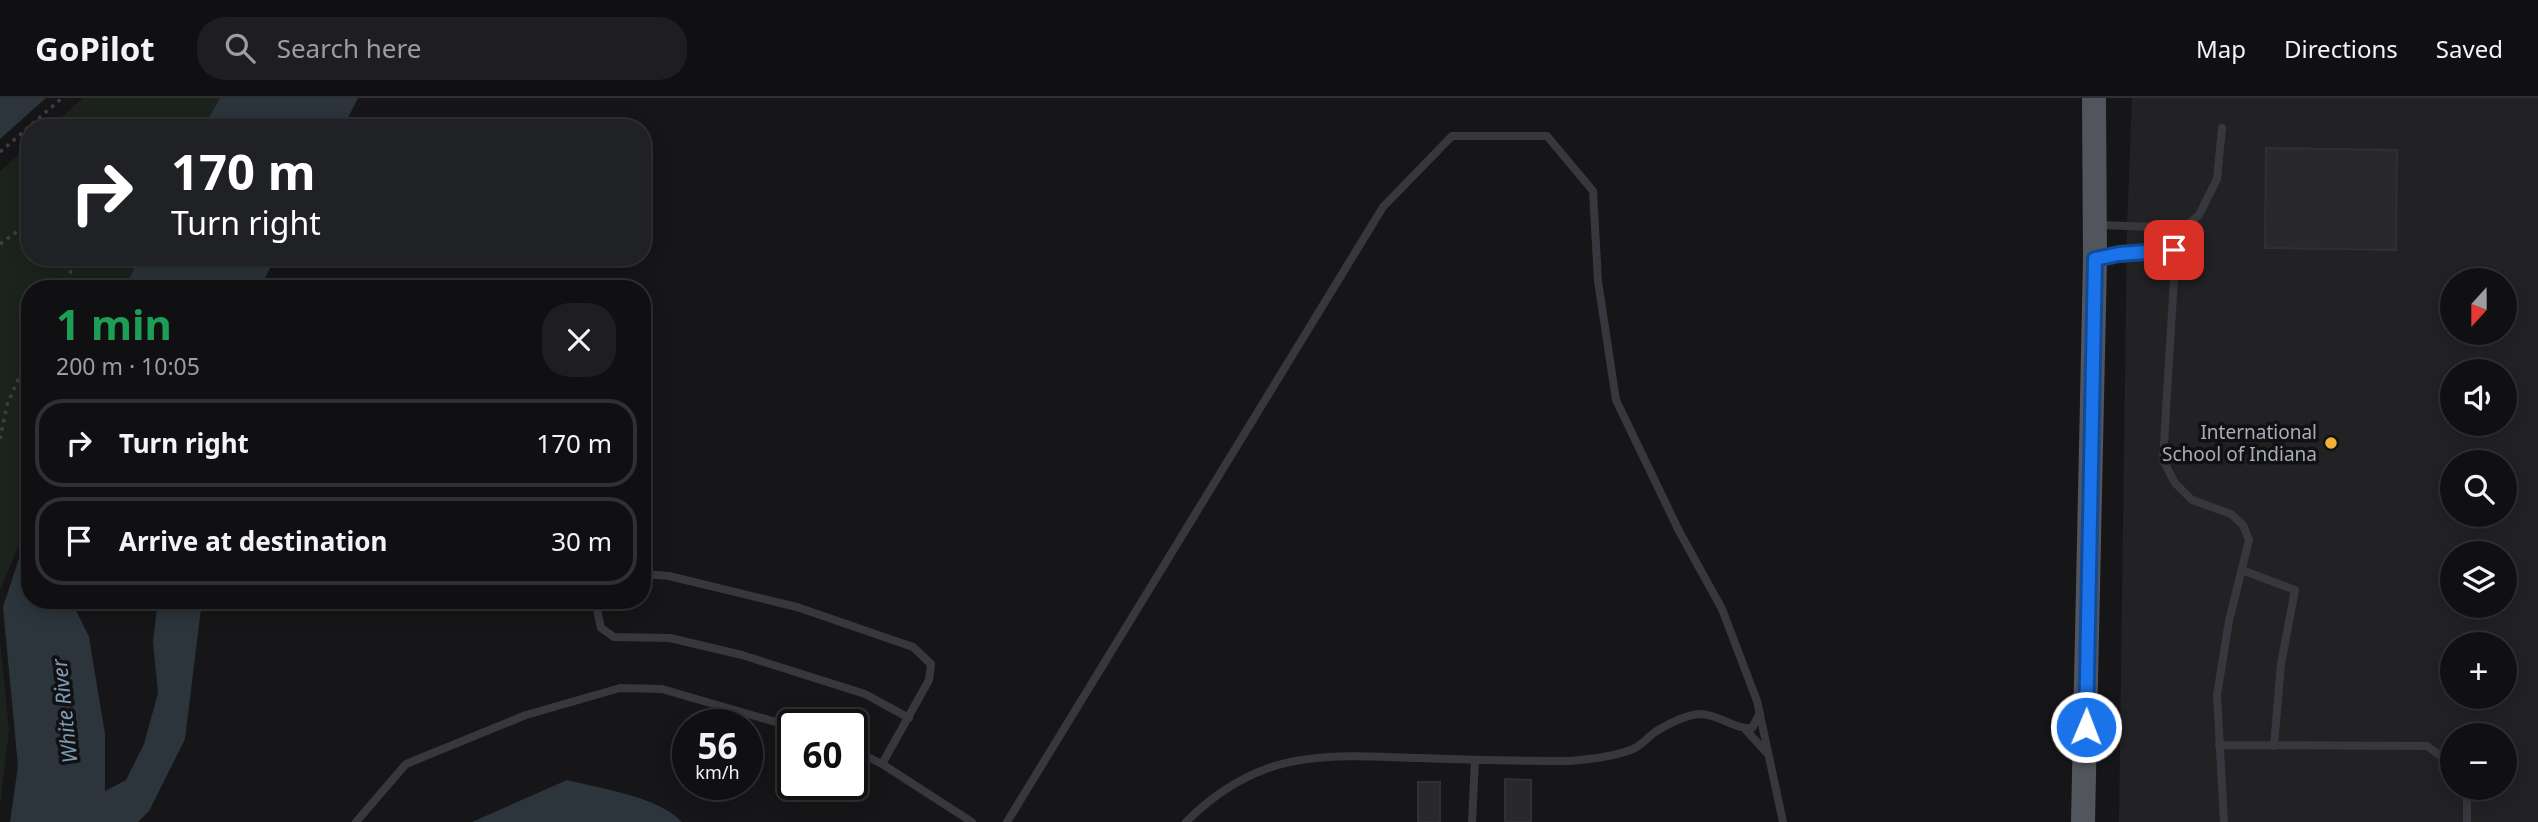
<!DOCTYPE html>
<html lang="en">
<head>
<meta charset="utf-8">
<style>
	:root { --surface:#101012; --page:#1e1e20; --text:#f1f3f6; --muted:#9c9d9f; --line:#303032 }
	body { margin:0; font-family:"Noto Sans",sans-serif; background:var(--page); color:var(--text); height:100vh; display:flex; flex-direction:column; font-size:26px; white-space:nowrap }
	* { box-sizing:border-box; margin:0 }
	p { font-size:23px; color:var(--muted) }
	.icon { flex:none; width:38px; height:38px; fill:none; stroke:currentColor; stroke-width:2; stroke-linecap:round; stroke-linejoin:round }
	.map { position:relative; flex:1; overflow:hidden }
	.details { position:absolute; left:21px; top:182px; width:630px; height:329px; display:flex; flex-direction:column; background:var(--surface); border-radius:28px; box-shadow:0 4px 18px #0003,0 0 0 2px var(--line) }
	.details>* { flex:none }
	.guide { position:absolute; left:21px; top:21px; width:630px; height:147px; border-radius:28px; box-shadow:0 4px 18px #0003,0 0 0 2px var(--line); background:#202124; color:#fff; overflow:hidden }
	.needle { width:46px; rotate:201deg }
	.controls { position:absolute; left:2440px; top:170px; display:grid; gap:14px }
	.controls a { display:grid; place-items:center; width:77px; height:77px; border-radius:50%; background:var(--surface); box-shadow:0 4px 18px #0003,0 0 0 2px var(--line); font-size:35px }
	.speed { position:absolute; left:672px; top:611px; display:flex; gap:14px; font-size:35px; font-weight:700; text-align:center }
	.speed>* { display:grid; place-content:center; width:91px; height:91px; border-radius:50%; background:var(--surface); box-shadow:0 4px 18px #0003,0 0 0 2px var(--line); line-height:1 }
	.speed small { font-size:18px; font-weight:400 }
	.speed .limit { border:4px solid #111; border-radius:10px; background:#fff; color:#111 }
	.pin { position:absolute; display:grid; place-items:center; width:60px; height:60px; color:#fff; margin:-30px; border-radius:14px; box-shadow:0 4px 10px #0006 }
	.me { position:absolute; width:77px; margin:-38px; rotate:1deg; stroke-linejoin:round; filter:drop-shadow(0 0 5px #0008) }
	.turn { display:flex; align-items:center; gap:24px; height:147px; padding:0 35px; font-size:32px }
	.turn .icon { width:91px; height:91px; stroke-width:2.5 }
	.turn b { display:block; font-size:49px; line-height:60px }
	.round { display:grid; place-items:center; flex:none; width:74px; height:74px; border-radius:28px; background:var(--page) }
	.head { display:flex; align-items:center; justify-content:space-between; height:119px; padding:0 35px }
	h1 { font-size:42px; font-weight:700; line-height:52px; color:#1e9e55 }
	ul { padding:0; list-style:none }
	li { display:flex; align-items:center; gap:21px; height:88px; margin:0 14px 10px; padding:0 21px; border:4px solid var(--line); border-radius:28px }
	li div { flex:1 }
	li b { display:block; font-size:26px }
	li em { font-style:normal }
	header { display:flex; align-items:center; gap:42px; box-sizing:border-box; height:98px; padding:0 35px; background:var(--surface); border-bottom:2px solid var(--line) }
	header strong { font-size:33px }
	nav { display:flex; gap:38px; margin-inline-start:auto; font-size:24px }
	.search { width:490px; height:63px; background:var(--page); display:flex; align-items:center; gap:18px; box-sizing:border-box; padding:0 24px; border-radius:28px; color:var(--muted); font-size:26px }
	.map>svg:first-child { display:block }
</style>
</head>
<body>
<header>
<strong>GoPilot</strong>
<div class="search"><svg class="icon" aria-label="search" viewBox="0 0 24 24"><circle cx="10" cy="10" r="6"/><path d="M15 15l6 6"/></svg>Search here</div>
<nav><a>Map</a><a>Directions</a><a>Saved</a></nav>
</header>
<div class="map">
<svg width="2538" height="724" viewBox="0 0 2538 724">
	<rect width="100%" height="100%" fill="#161618"/>
	<path fill="#222225" fill-rule="evenodd" d="M2132,0H2538V724H2119L2127,128ZM2452,182H2504V234H2452ZM2452,273H2504V326H2452ZM2452,364H2504V416H2452ZM2452,455H2504V508H2452ZM2452,546H2504V598H2452ZM2452,637H2504V690H2452Z"/>
	<path fill="#1c231d" d="M83,0H220L203,30H49Z
		M30,47V159H139L126,191H30V421L0,492V73Z
		M0,542L9,632L0,707Z"/>
	<path fill="#2c353c" d="M0,0H46L0,41Z
		M220,0H358L343,30H203Z
		M139,159H276L259,191H125Z
		M30,427V502H71L89,539L105,636V693L126,682L144,646L158,595L153,544L158,502H202L185,641L149,713L138,724H10L18,668L3,509Z
		M567,682C602,691 657,698 682,724H472Z"/>
	<path fill="#29292c" stroke="#303034" stroke-width="2" d="M2266,50L2397,52L2396,152L2265,150Z
		M1505,681L1531,682V724H1505Z
		M1418,684H1440V724H1418Z"/>
	<g fill="none" stroke-linecap="round" stroke-linejoin="round">
		<path stroke="#3d3f44" stroke-width="3.5" stroke-dasharray="3.5 5" stroke-linecap="butt" d="M0,54L62,0
			M0,146L30,124
			M63,191L77,159
			M0,341L7,307L30,254"/>
		<path stroke="#37383d" stroke-width="8" d="M2099,127L2184,130
			M2174,152L2184,130L2199,117L2217,81L2222,30
			M2098,161L2119,156L2174,152V181L2163,362L2175,385L2192,402L2231,416L2243,427L2249,442L2229,523L2217,597L2224,724
			M2242,472L2295,492L2281,566L2274,648
			M642,476L669,478L797,509L913,549L931,566L929,582L882,666
			M595,502L601,530L614,539L670,540L742,557L865,596L909,620
			M1745,631L1766,654
			M2219,647L2427,648L2452,666
			M852,651L882,666L972,724
			M2465,690L2467,698V724
			M356,724L406,666L526,617L620,590L662,591L793,629
			M1007,724L1383,109L1452,38H1547L1593,93L1598,183L1616,302L1679,433L1722,511L1757,603L1783,724
			M1186,724C1208,702 1236,682 1266,671C1314,653 1369,659 1420,660C1470,662 1519,663 1569,663C1591,661 1613,659 1633,651C1642,647 1648,639 1655,634C1668,626 1685,617 1700,616C1719,616 1735,632 1752,630L1760,615
			M1472,724L1475,662"/>
		<path stroke="#53555c" stroke-width="24" d="M2083,724L2095,161L2094,0"/>
	</g>
	<g fill="none" stroke-linecap="round" stroke-linejoin="round">
		<g stroke="#114b97" stroke-width="18">
			<path id="route" d="M2086,629L2095,161L2119,156L2174,152"/>
		</g>
		<use href="#route" stroke="#1a73e8" stroke-width="12"/>
	</g>
	<circle fill="#f2b134" stroke="#111113" stroke-width="2.5" cx="2331" cy="345" r="7"/>
	<g text-anchor="middle" dominant-baseline="central" stroke-width="7" stroke-linejoin="round" paint-order="stroke">
		<g font-size="19" fill="#a8adb8" stroke="#111113" text-anchor="end">
			<text x="2317" y="334">International<tspan x="2317" dy="22">School of Indiana</tspan></text>
		</g>
		<g font-size="21" font-style="italic" fill="#7f9bb3" stroke="#111113">
			<text transform="translate(64 613) rotate(-96)">White River</text>
		</g>
	</g>
</svg>
<div class="controls">
<a><svg class="needle" viewBox="-14 -14 28 28"><path d="M0-13l5 13h-10z" fill="#e53935"/><path d="M0 13l5-13h-10z" fill="#9c9d9f"/></svg></a>
<a><svg class="icon" aria-label="sound" viewBox="0 0 24 24"><path d="M4 9h4l5-4v14l-5-4H4zM17 9q2 3 0 6"/></svg></a>
<a><svg class="icon" aria-label="search" viewBox="0 0 24 24"><circle cx="10" cy="10" r="6"/><path d="M15 15l6 6"/></svg></a>
<a><svg class="icon" aria-label="layers" viewBox="0 0 24 24"><path d="M12 4l9 5-9 5-9-5zM3 14l9 5 9-5"/></svg></a>
<a>+</a>
<a>−</a>
</div>
<div class="speed"><div>56<small>km/h</small></div><div class="limit">60</div></div>
<div class="pin" style="left:2174px;top:152px;background:#d93025"><svg class="icon" aria-label="arrive" viewBox="0 0 24 24"><path d="M6 21V4h12l-3 4 3 4H6"/></svg></div>
<svg class="me" style="left:2086px;top:629px" viewBox="-20 -20 40 40"><circle r="17" fill="#1a73e8" stroke="#fff" stroke-width="3"/><path d="M0-11L8 9 0 5-8 9z" fill="#fff"/></svg>
<div class="guide">
<div class="turn"><svg class="icon" aria-label="right" viewBox="0 0 24 24"><path d="M7 20v-9h11M14 6l5 5-5 5"/></svg><div><b>170 m</b>Turn right</div></div>
</div>
<section class="details">
<div class="head"><div><h1>1 min</h1><p>200 m · 10:05</p></div><a class="round"><svg class="icon" aria-label="close" viewBox="0 0 24 24"><path d="M6 6l12 12M18 6L6 18"/></svg></a></div>
<ul>
<li><svg class="icon" aria-label="right" viewBox="0 0 24 24"><path d="M7 20v-9h11M14 6l5 5-5 5"/></svg><div><b>Turn right</b></div><em>170 m</em></li>
<li><svg class="icon" aria-label="arrive" viewBox="0 0 24 24"><path d="M6 21V4h12l-3 4 3 4H6"/></svg><div><b>Arrive at destination</b></div><em>30 m</em></li>
</ul>
</section>
</div>
</body>
</html>
